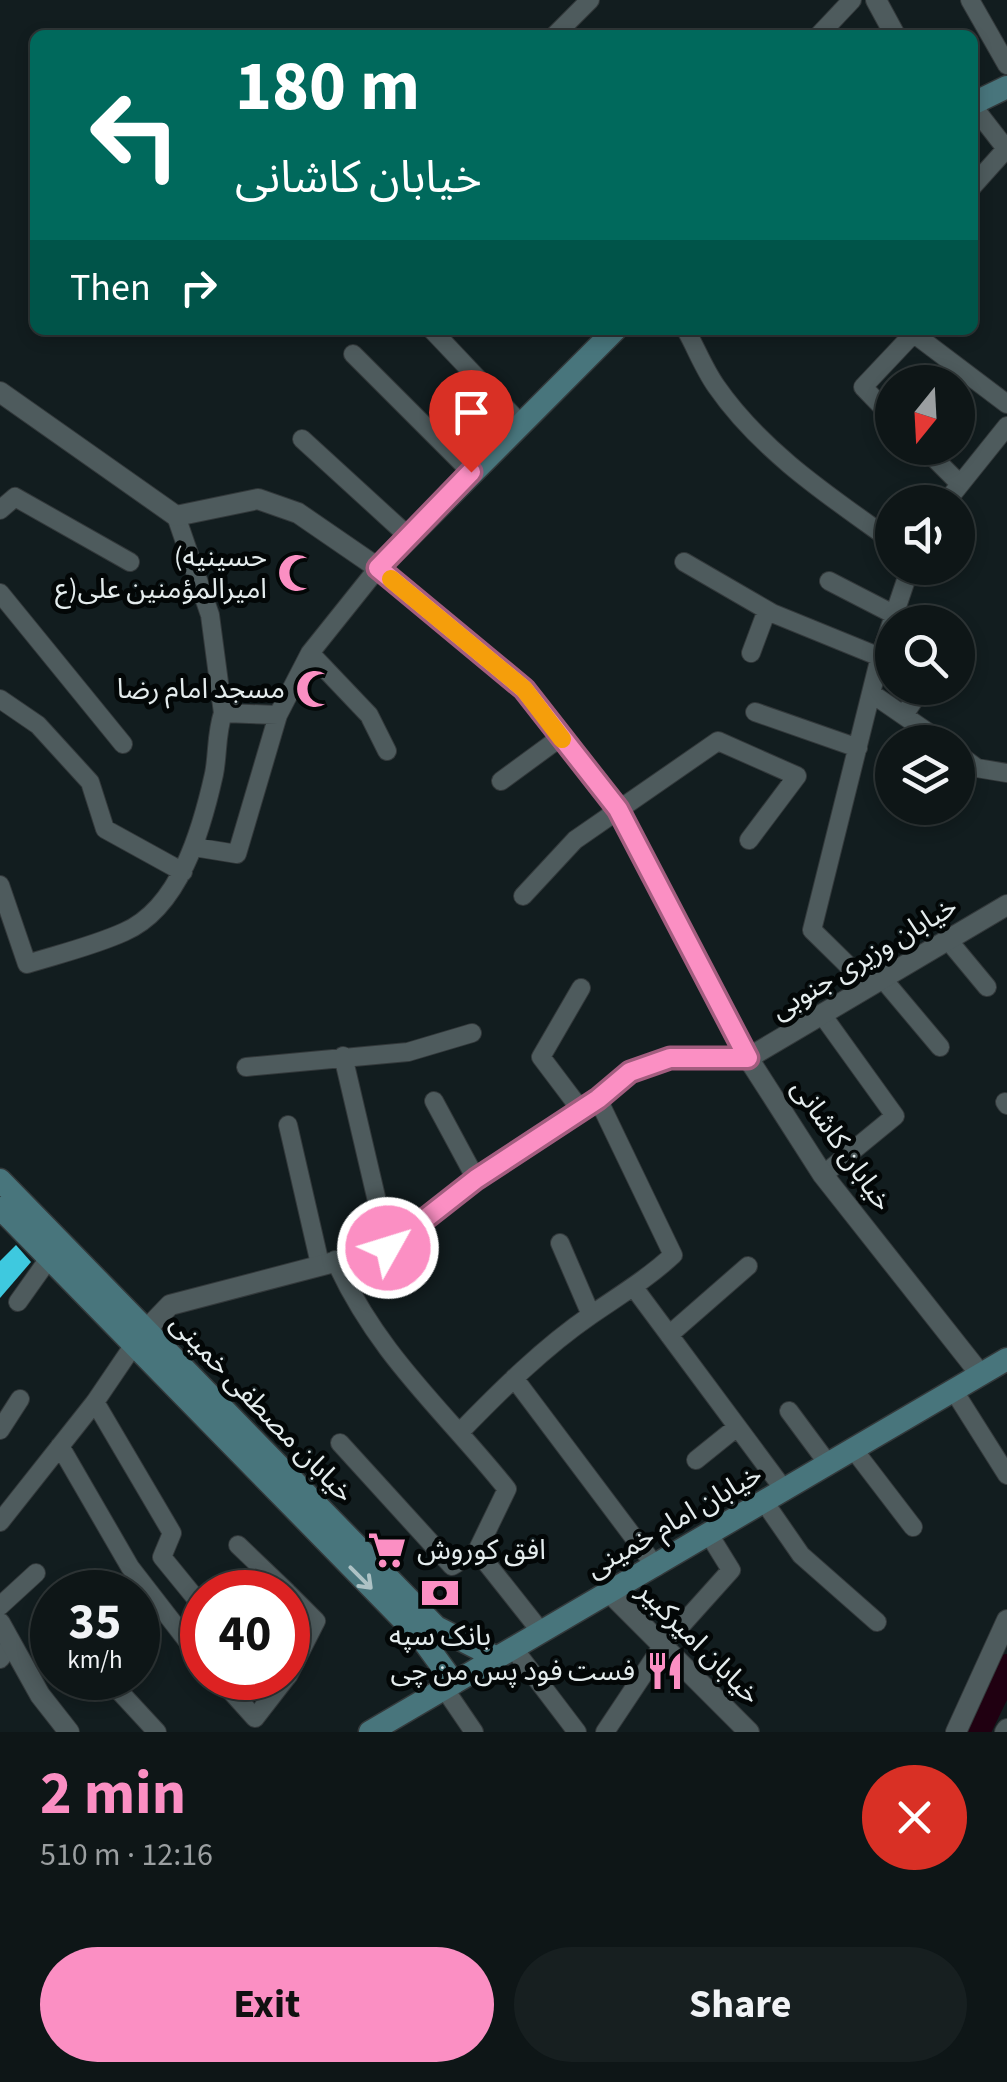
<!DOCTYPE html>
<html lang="en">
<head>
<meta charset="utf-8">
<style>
	:root { --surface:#0e1617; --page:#171f20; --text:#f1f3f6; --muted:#9b9fa1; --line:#2e3536; --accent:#fb8fc3 }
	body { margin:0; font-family:"Source Sans 3","Noto Sans Arabic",sans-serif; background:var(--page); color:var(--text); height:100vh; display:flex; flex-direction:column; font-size:38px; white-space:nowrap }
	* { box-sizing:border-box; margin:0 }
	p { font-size:32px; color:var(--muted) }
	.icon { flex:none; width:55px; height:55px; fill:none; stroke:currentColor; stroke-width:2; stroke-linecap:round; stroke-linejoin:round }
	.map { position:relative; height:1732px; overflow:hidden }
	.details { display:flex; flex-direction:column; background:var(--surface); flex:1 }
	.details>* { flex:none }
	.hud { position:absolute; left:30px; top:30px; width:948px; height:305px; border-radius:15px; box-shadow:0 5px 15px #0003,0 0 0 2px var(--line); background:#00695c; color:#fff; overflow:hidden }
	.needle { width:65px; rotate:198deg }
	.fabs { position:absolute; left:875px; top:365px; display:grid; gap:20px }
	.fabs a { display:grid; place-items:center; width:100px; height:100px; border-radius:50%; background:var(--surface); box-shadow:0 5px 15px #0003,0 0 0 2px var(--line); font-size:50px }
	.speed { position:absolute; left:30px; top:1570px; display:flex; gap:20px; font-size:50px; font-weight:700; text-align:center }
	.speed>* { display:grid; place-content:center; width:130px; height:130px; border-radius:50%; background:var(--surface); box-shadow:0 5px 15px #0003,0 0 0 2px var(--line); line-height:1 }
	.speed small { font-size:25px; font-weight:400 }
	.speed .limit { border:15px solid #d22; background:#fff; color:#111 }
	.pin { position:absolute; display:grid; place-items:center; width:85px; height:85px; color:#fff; margin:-102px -42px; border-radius:50% 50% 50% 0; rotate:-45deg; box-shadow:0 0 10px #0007 }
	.pin .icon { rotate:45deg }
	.me { position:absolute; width:110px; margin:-55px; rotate:51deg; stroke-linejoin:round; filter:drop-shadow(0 0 8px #0008) }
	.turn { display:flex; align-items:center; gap:35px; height:210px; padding:0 40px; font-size:45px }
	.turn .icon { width:130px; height:130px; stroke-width:2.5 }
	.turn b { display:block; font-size:70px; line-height:85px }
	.then { display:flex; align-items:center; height:95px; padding:0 40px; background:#0003; gap:20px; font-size:38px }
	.round { display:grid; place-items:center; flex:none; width:105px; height:105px; border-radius:52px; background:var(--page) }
	.headline { display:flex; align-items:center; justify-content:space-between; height:170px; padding:0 40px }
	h1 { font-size:60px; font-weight:700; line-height:75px; color:var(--accent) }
	.action { display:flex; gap:20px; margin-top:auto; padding:20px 40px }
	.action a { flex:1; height:115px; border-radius:60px; background:var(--accent); color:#111; font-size:40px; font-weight:700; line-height:115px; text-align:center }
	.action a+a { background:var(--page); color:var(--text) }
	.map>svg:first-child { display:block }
</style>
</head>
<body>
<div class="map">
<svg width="1007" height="1732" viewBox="0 0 1007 1732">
	<rect width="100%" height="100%" fill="#121d1f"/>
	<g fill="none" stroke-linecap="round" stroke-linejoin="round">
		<path stroke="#200011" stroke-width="28" d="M976,1732L1007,1668"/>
	</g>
	<path fill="#3ec9df" d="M16,1245L31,1262L0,1298V1261Z"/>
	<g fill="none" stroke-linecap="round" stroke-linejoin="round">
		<g stroke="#33393b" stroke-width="20">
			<path id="minor" d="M970,0L1007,65
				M555,35L590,0
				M819,35L852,0
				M972,105L1007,150
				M972,187L1006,149
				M432,330L519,422
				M686,330C696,348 704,369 716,386C761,451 829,496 892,541
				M909,330L1007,404
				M353,354L471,472
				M892,417L863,387L913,334
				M302,439L407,535
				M924,448L960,484
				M946,502L1007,426
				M0,510L15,497L130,562
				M176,516L210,615L223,713L278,715
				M684,562L772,613L880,657
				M829,581L895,615
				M0,593L123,744
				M310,653L369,715L387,751
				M751,653L767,610
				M871,693L942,742
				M0,699L38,725L90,782L105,829L183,872
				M755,712L858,748
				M904,715L922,688
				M958,754L977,768L1007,773
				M501,781L561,737
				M194,847L237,854L278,715L310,653L378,568
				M0,885L27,964C59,954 93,946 124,932C180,908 202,828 214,774C218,754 216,734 223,713
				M523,896L575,840L718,741L797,776L749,840
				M948,940L987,987
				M882,978L940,1047
				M869,986L812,930L880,657L910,568
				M823,1016L895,1116L823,1175
				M343,1056L388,1248
				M246,1067L408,1052L472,1033
				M434,1101L476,1179
				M1005,1102L1007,1105
				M581,1110L541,1057L581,988
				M288,1125L320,1264
				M560,1243L591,1315
				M335,1260C379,1357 443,1409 507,1489L477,1551L542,1633
				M635,1289L785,1491
				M18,1302L50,1257
				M669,1335L748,1266
				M514,1378L656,1567
				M954,1391L1007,1475
				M95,1402L172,1533L162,1557L202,1606
				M789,1411L829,1465
				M0,1430L20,1399
				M461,1431C501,1390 543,1348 591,1315C620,1295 647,1279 673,1255L598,1099
				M340,1443L452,1566L477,1551
				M60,1446L130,1567L202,1660
				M854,1450L913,1527
				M696,1460L737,1427
				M765,1503L801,1555L877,1622
				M0,1522L95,1402L133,1346
				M238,1545L287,1592
				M288,1593L316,1621L288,1676
				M0,1606L36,1573
				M514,1649L577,1732
				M0,1659L11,1645
				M107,1678L157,1732
				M219,1678L255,1718L286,1678
				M444,1688L474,1732
				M605,1732L661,1648L731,1570L710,1536"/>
		</g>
		<g stroke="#33393b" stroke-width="22">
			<path id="tertiary" d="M876,0L895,35
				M0,392L176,516L258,499L298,513L378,568L524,689L618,809L748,1058L823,1175L981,1375
				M145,1331L170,1305L388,1248L476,1179L598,1099L630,1072L670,1059L748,1058L1007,905
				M610,1593L749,1732
				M0,1623L40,1695L69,1732
				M956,1732L1007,1620
				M1005,1732L1007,1729"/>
		</g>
		<g stroke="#33393b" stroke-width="25">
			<path id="secondary" d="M972,104L1007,87
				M378,568L615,330
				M0,1180L436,1627L497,1658
				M0,1208L422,1639L454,1683
				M370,1732L1007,1359"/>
		</g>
		<use href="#minor" stroke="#4e5b5d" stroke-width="18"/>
		<use href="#tertiary" stroke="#4e5b5d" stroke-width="20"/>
		<use href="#secondary" stroke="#48757c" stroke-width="22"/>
	</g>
	<defs><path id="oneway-shaft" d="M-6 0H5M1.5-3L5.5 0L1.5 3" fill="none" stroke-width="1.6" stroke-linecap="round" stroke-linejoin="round" transform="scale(2.5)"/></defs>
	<use stroke="#adc2c5" href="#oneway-shaft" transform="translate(361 1578) rotate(45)"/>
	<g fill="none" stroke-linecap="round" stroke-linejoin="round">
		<g stroke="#a35d7f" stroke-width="25">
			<path id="route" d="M388,1248L476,1179L598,1099L630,1072L670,1058H748L618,809L524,689L378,568L471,472"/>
		</g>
		<use href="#route" stroke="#fb8fc3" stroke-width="18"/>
		<path stroke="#f59e0b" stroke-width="18" d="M391,579L524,689L562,739"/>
	</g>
	<defs>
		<g id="mosque-bare" transform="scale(3)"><path d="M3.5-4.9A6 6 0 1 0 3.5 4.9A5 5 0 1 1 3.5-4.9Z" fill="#fb8fc3" stroke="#030707" stroke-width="2.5" paint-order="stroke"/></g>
		<g id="supermarket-bare" transform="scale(3)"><path d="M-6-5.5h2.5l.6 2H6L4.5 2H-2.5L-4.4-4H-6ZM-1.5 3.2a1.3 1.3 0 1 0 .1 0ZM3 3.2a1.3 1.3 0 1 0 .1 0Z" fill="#fb8fc3" stroke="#030707" stroke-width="2.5" paint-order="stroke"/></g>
		<g id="bank-bare" transform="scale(3)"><path d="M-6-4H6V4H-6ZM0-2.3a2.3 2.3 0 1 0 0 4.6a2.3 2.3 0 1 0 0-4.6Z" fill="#fb8fc3" stroke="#030707" stroke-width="2.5" paint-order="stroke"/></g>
		<g id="restaurant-bare" transform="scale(3)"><path d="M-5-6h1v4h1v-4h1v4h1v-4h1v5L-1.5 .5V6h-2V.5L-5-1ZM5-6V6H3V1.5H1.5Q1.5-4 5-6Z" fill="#fb8fc3" stroke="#030707" stroke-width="2.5" paint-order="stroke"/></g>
	</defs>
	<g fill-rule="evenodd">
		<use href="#mosque-bare" x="297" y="573"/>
		<use href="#mosque-bare" x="315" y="689"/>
		<use href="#supermarket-bare" x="387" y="1550"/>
		<use href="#bank-bare" x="440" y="1593"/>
		<use href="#restaurant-bare" x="665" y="1671"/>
	</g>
	<g text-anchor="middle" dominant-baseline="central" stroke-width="10" stroke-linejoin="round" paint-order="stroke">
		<g font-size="28" fill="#e4eced" stroke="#030707" text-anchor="end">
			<text x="267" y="557">(حسینیه<tspan x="267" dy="32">امیرالمؤمنین علی(ع</tspan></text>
			<text x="285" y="689">مسجد امام رضا</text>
			<text x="417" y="1550" text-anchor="start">افق کوروش</text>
			<text x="440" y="1636" text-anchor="middle">بانک سپه</text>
			<text x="635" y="1671">فست فود پس من چی</text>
		</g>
		<g font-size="28" fill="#e4eced" stroke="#030707">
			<text transform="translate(864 958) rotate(-31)">خیابان وزیری جنوبی</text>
			<text transform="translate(842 1145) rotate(55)">خیابان کاشانی</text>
			<text transform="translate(262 1408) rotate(46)">خیابان مصطفی خمینی</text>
			<text transform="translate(674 1521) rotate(-30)">خیابان امام خمینی</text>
			<text transform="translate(699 1643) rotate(45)">خیابان امیرکبیر</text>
		</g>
	</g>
</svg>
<div class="fabs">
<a><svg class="needle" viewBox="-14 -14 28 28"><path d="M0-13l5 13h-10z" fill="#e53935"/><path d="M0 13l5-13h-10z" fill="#9b9fa1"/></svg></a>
<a><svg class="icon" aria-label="sound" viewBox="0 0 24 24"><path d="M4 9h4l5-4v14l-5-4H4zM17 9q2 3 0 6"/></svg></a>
<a><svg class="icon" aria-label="search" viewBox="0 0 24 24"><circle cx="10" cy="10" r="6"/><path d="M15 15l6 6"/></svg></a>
<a><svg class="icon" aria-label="layers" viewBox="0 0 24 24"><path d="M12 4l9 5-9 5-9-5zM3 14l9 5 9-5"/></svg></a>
</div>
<div class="speed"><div>35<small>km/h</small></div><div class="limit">40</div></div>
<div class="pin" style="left:471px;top:472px;background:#d93025"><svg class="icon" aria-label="arrive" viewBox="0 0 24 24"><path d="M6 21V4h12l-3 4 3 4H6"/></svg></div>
<svg class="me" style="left:388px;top:1248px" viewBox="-20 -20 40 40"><circle r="17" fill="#fb8fc3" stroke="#fff" stroke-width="3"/><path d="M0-11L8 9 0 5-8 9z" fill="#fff"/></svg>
<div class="hud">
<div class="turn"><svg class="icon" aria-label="left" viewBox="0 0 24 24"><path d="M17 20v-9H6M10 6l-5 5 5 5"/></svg><div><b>180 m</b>خیابان کاشانی</div></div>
<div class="then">Then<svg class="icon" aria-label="right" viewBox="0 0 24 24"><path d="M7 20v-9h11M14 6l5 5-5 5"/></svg></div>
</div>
</div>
<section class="details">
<div class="headline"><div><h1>2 min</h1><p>510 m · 12:16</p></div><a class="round" style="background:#d93025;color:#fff"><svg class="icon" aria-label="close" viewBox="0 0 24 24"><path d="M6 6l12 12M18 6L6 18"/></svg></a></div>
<div class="action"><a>Exit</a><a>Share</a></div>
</section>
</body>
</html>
